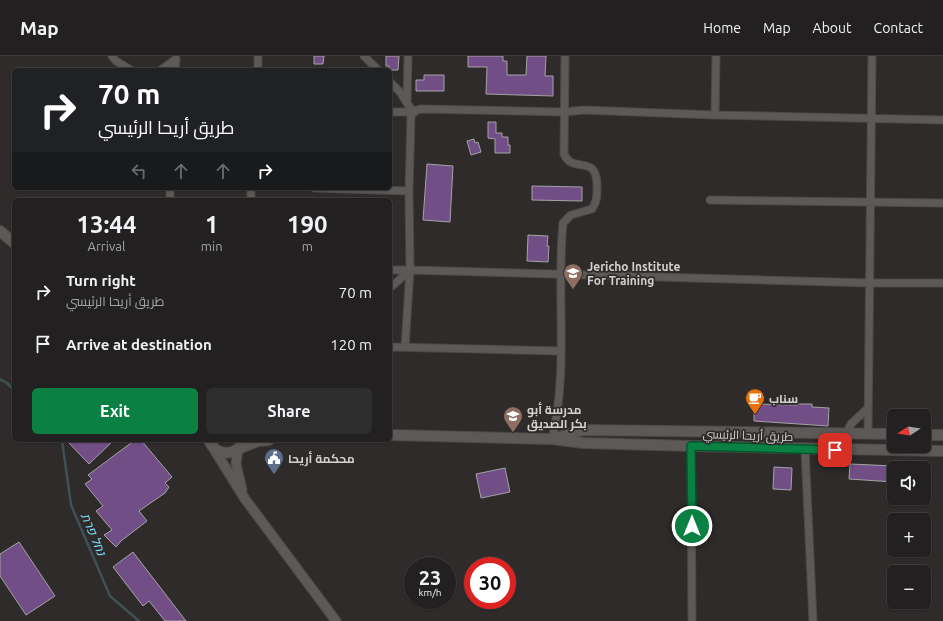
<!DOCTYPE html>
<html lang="en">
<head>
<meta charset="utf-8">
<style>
	:root { --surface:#222020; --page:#2e2d2d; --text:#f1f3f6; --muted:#a2a3a5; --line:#3f3e3e; --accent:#0b8043 }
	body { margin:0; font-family:Ubuntu,Cairo,Heebo,sans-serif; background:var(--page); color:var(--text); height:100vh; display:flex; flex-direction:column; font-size:15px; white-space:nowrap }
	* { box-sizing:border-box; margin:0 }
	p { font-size:13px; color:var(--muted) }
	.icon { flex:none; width:22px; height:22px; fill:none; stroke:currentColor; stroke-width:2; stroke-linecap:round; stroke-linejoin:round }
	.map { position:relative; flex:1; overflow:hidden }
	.details { position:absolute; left:12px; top:142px; width:380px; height:244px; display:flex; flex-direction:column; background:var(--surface); border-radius:6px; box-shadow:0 1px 3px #0004,0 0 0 1px var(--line) }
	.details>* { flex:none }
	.hud { position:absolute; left:12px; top:12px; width:380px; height:122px; border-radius:6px; box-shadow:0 1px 3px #0004,0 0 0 1px var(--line); background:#202124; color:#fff; overflow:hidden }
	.needle { width:26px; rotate:258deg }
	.controls { position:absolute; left:887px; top:353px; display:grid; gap:8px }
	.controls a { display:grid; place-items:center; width:44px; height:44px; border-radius:6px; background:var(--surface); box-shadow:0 1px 3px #0004,0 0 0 1px var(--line); font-size:20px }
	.speed { position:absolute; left:404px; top:501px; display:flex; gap:8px; font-size:20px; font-weight:700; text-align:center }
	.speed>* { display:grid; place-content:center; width:52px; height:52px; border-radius:50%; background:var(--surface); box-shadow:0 1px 3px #0004,0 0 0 1px var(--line); line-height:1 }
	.speed small { font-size:10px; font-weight:400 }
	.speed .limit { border:6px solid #d22; background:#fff; color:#111 }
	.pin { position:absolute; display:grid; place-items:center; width:34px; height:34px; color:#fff; margin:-17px; border-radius:8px; box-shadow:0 2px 6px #0006 }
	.me { position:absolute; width:44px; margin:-22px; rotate:0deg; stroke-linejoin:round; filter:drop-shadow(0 0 3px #0008) }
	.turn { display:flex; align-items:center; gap:14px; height:84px; padding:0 20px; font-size:18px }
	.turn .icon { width:52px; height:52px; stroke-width:2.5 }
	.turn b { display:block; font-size:28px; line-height:34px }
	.lanes { display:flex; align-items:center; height:38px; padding:0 20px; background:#0003; justify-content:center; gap:20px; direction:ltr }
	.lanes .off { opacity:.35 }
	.eta { display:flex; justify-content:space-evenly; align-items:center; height:68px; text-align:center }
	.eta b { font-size:24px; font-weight:600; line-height:28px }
	.primary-button { display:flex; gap:8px; margin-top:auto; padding:8px 20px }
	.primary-button a { flex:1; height:46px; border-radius:6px; background:var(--accent); color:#fff; font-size:16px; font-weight:600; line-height:46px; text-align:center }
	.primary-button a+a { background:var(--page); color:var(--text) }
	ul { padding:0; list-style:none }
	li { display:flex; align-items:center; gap:12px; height:52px; padding:0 20px }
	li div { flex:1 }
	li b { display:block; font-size:15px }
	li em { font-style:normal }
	header { display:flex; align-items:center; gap:24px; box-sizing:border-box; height:56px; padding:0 20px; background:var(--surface); border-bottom:1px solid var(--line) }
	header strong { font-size:19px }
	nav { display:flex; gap:22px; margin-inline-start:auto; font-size:14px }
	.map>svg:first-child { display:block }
</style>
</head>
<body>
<header>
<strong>Map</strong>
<nav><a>Home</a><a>Map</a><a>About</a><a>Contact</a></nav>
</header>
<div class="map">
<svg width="943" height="565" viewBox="0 0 943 565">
	<rect width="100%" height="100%" fill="#2e2b2a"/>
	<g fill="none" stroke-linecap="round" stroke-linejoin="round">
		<path stroke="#3f5156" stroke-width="2.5" d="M0,323L7,327L14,334
			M62,384L71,449L110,540L139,565"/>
	</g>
	<path fill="#714f86" stroke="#a5a3a6" d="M314,0H324L323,8H314Z
		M386,0H399L398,14H389V10H386Z
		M468,0H503V5H507V19H526L527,0H546L545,20H553V40L486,38L487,11H468Z
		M424,19H444V35H416V24H424Z
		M488,66H496V77H502V81H508V89H510V97H495V83L488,82Z
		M474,83L475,87L478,86L481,96L471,99L467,85Z
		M427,108L453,110L450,166L423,164Z
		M532,130L582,131V145L532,144Z
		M528,179L548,180L547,190H549L548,206L527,205Z
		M754,348L797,349V348H812V351L829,352L828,370L754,365Z
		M73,384H114L89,408L69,387Z
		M135,384H141L172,421L165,427L169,431L165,437L139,455L147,465L121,485L116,491L104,479L112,474L96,455L103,450L85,428L92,423L88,419Z
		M850,408L894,410V426L849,423Z
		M774,411L792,412L791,434L773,433Z
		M505,412L510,436L481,442L476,418Z
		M19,486L55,540L26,559L0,520V498Z
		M133,496L186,565H165L149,545L143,550L113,511Z"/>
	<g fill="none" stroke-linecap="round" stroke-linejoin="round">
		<g stroke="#4b4947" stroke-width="9">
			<path id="minor" d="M112,0L116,5L131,14
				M364,0L378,14
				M161,14L176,3L175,14
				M258,14V0
				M390,26L400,36L413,56
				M407,46L408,0
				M390,56H413
				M715,59L716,0
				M314,132L409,135L410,214H390
				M409,135L411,59L417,54L421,53L564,56L583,54L715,59L943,64
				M170,144V132
				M251,144V132
				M710,144L943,147
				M390,232L410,214L870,227H943
				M390,291L561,295
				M405,291L410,214
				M847,376L851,368L868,352
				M868,377L872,0
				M552,383C569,312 556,238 563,167L571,159L592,153C597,146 597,140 597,132C598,96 573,119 564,98L565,0
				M691,390L692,565
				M805,393L813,565"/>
		</g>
		<g stroke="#4b4947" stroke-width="11">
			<path id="tertiary" d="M212,390L245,443L336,565
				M238,393L236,408L242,434"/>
		</g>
		<g stroke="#4b4947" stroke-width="12">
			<path id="secondary" d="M0,175L14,187
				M390,379L552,383L583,387L691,390L943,395
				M924,379H943
				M556,382L583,374L894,378
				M209,384C216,401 237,401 244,384
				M238,393L258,385L269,384"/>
		</g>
		<use href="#minor" stroke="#5c5957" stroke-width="7"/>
		<use href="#tertiary" stroke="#5c5957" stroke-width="9"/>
		<use href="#secondary" stroke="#5c5957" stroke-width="10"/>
	</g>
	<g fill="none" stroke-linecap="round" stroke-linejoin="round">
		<g stroke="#07532c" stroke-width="10">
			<path id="route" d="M692,470L691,390L835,394"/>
		</g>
		<use href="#route" stroke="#0b8043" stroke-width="7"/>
	</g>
	<defs>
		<g id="university-pin" transform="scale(1)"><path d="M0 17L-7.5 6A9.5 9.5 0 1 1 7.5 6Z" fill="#8d6e63" stroke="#2e2b2a"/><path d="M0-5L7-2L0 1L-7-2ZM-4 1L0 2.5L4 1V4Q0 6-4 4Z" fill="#fff"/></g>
		<g id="cafe-pin" transform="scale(1)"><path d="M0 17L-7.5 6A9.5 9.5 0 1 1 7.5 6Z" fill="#e8710a" stroke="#2e2b2a"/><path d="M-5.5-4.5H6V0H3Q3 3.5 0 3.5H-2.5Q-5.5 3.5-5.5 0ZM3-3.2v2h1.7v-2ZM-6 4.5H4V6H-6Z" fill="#fff"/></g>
		<g id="school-pin" transform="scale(1)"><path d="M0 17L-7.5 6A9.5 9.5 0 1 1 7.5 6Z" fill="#8d6e63" stroke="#2e2b2a"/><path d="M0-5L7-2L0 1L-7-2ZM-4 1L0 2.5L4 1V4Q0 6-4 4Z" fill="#fff"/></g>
		<g id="civic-pin" transform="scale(1)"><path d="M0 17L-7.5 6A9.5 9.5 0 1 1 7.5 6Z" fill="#5c6f8a" stroke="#2e2b2a"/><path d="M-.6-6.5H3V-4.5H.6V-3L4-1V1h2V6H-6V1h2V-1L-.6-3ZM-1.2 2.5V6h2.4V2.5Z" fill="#fff"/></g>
	</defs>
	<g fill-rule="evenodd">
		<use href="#university-pin" x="573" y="217"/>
		<use href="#cafe-pin" x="755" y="342"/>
		<use href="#school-pin" x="513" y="360"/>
		<use href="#civic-pin" x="274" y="402"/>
	</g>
	<g text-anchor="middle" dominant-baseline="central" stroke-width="3.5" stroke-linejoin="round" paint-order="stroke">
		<g font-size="12" font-weight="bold" fill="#d3d1d0" stroke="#2e2b2a" text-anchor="start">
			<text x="587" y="210">Jericho Institute<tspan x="587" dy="14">For Training</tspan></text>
			<text x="769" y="342">سناب</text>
			<text x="527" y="353">مدرسة أبو<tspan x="527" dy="14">بكر الصديق</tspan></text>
			<text x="288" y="402">محكمة أريحا</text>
		</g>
		<g font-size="12" fill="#d3d1d0" stroke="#2e2b2a">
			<text transform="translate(748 379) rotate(2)">طريق أريحا الرئيسي</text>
		</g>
		<g font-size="13" font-style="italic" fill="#77d7f5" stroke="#2e2b2a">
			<text transform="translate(94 478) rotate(67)">נחל פרת</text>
		</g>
	</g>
</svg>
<div class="controls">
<a><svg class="needle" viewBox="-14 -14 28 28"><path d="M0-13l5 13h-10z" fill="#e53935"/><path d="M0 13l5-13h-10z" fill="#a2a3a5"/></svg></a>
<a><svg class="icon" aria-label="sound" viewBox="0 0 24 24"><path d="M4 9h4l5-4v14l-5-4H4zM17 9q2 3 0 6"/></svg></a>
<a>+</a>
<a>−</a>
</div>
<div class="speed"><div>23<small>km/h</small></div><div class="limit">30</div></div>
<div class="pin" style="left:835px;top:394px;background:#d93025"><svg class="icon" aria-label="arrive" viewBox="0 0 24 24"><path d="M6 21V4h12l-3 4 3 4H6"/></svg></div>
<svg class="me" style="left:692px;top:470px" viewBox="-20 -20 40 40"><circle r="17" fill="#0b8043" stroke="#fff" stroke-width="3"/><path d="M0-11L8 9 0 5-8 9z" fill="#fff"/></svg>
<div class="hud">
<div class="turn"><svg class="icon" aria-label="right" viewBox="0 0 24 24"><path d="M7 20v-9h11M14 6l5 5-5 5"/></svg><div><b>70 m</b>طريق أريحا الرئيسي</div></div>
<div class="lanes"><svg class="icon off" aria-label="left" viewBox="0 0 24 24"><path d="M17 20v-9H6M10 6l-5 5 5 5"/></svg><svg class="icon off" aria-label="ahead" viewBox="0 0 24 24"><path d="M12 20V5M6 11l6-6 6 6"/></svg><svg class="icon off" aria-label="ahead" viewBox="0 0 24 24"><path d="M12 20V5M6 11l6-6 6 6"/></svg><svg class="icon" aria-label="right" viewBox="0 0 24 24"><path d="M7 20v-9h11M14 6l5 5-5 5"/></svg></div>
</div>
<section class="details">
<div class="eta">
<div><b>13:44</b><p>Arrival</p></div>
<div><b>1</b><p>min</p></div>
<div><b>190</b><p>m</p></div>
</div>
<ul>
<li><svg class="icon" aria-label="right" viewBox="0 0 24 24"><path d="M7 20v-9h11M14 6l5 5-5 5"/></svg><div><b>Turn right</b><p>طريق أريحا الرئيسي</p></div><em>70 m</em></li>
<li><svg class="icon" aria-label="arrive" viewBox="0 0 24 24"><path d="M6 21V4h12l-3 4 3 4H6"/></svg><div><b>Arrive at destination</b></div><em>120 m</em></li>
</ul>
<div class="primary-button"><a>Exit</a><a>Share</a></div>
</section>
</div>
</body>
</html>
